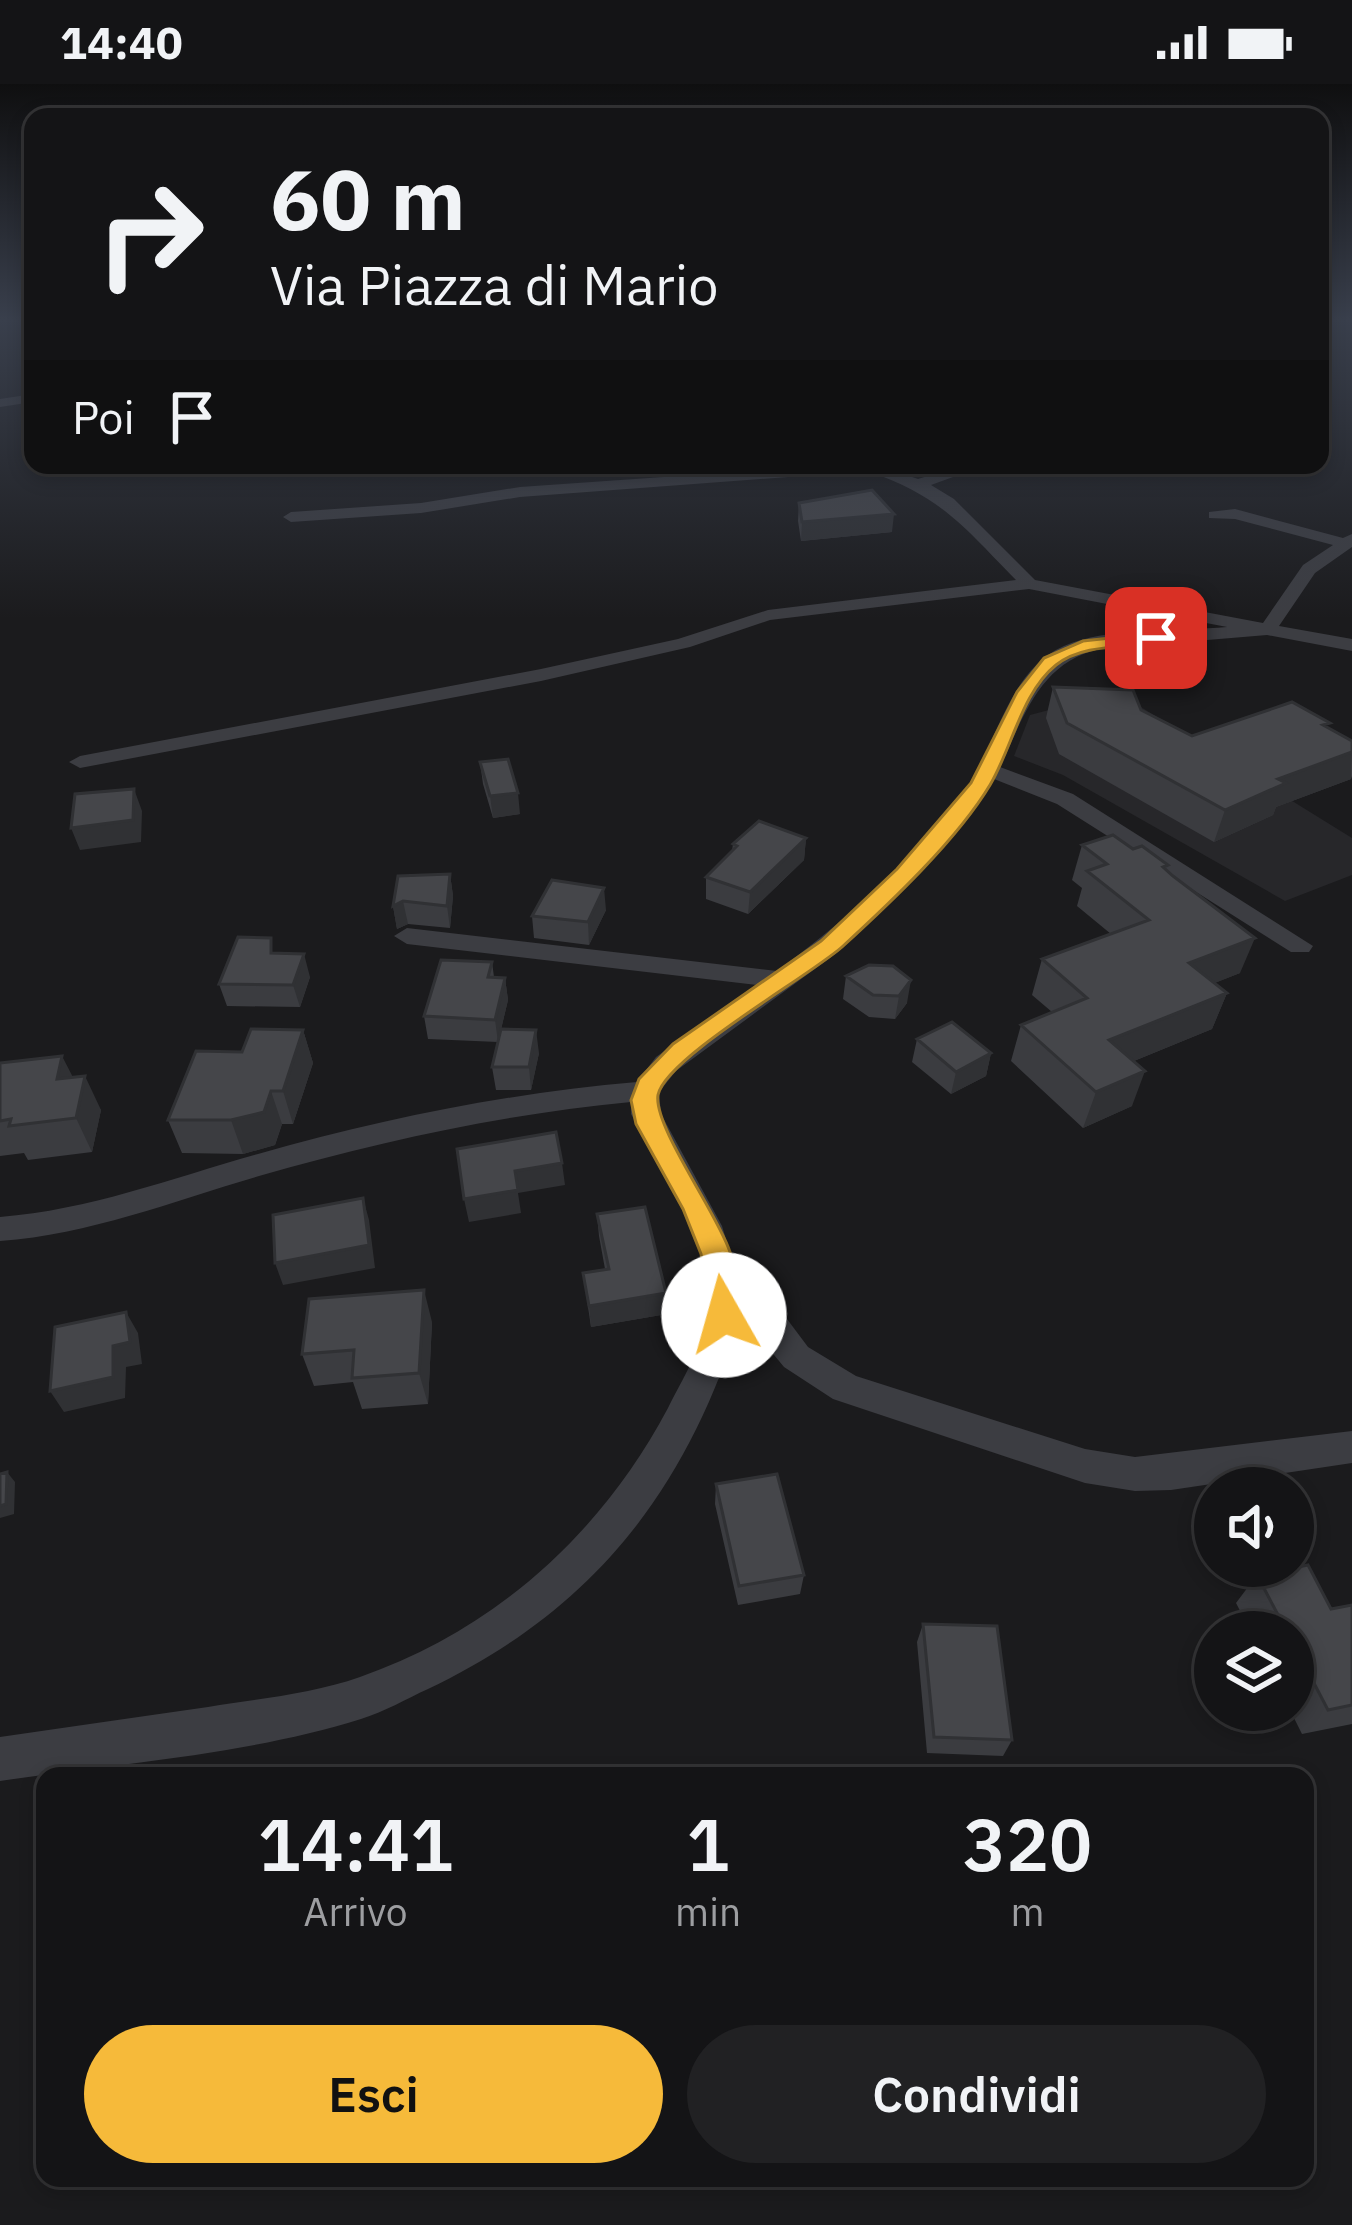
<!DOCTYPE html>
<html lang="it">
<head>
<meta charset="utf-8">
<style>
	:root { --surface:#141416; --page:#212123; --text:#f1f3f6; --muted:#9d9ea1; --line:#333335; --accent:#f6ba3a }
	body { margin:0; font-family:"IBM Plex Sans",sans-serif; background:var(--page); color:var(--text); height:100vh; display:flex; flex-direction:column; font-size:45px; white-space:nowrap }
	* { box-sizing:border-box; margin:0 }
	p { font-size:39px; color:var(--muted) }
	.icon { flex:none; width:66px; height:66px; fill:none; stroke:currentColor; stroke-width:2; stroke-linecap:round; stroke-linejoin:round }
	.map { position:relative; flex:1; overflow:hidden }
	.sheet { position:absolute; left:36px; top:1683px; width:1278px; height:420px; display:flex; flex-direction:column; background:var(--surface); border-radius:24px; box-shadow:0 6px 18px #0003,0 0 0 3px var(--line) }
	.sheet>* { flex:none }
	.guide { position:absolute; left:24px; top:24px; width:1305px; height:366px; border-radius:24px; box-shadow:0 6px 18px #0003,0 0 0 3px var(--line); background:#141416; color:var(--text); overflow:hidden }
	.controls { position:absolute; left:1194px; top:1383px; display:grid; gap:24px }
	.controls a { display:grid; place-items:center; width:120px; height:120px; border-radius:50%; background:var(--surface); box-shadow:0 6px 18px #0003,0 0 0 3px var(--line); font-size:60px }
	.pin { position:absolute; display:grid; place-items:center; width:102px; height:102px; color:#fff; margin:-51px; border-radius:24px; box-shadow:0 6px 18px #0006 }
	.me { position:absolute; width:132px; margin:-66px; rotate:353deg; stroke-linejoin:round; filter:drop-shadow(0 0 9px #0008) }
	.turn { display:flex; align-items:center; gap:42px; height:252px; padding:0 48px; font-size:54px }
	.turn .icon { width:156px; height:156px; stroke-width:2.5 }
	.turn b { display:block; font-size:84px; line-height:102px }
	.then { display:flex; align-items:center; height:114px; padding:0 48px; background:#0003; gap:24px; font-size:45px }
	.eta { display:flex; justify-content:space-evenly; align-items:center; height:204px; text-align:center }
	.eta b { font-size:72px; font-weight:600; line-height:84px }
	.button { display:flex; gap:24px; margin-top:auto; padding:24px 48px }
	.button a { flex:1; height:138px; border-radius:72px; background:var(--accent); color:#111; font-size:48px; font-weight:600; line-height:138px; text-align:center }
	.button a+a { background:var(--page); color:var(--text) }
	.status { display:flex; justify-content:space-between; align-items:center; height:84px; padding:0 60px; background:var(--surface); direction:ltr }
	.status svg { height:33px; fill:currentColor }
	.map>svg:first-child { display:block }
</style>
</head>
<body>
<div class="status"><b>14:40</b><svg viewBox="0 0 49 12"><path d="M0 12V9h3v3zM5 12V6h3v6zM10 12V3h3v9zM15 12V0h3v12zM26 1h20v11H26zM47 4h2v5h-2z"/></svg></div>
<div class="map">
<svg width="1352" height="2141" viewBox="0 0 1352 2141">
	<rect width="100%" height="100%" fill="#1b1b1d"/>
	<path fill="#27272a" d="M1136,620L1352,754V791L1285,817L1063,691L1014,672L1030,631L1049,626Z"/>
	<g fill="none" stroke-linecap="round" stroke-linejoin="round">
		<path fill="#3c3d42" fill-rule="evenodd" d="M33,310V318L0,323V315Z
			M835,381H877L918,395L964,381H986L931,401L954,415L1035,496L1263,539L1303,481L1333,461L1235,435L1209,434V428L1235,425L1343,454L1352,450V463L1315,489L1279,542L1352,555V567L1267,551L1100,565C1040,578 1024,632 1000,683L1073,710L1313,862L1309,868H1291L1057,720L994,695L954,750L838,868L676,987L659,1008L661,1030L722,1142L737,1192L775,1219L808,1263L856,1292L1085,1365L1135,1373L1352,1347V1379L1171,1406L1135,1407L1085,1399L833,1315L784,1283L741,1231C687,1406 594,1526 428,1605C406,1615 384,1628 361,1635C246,1671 119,1679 0,1697V1653C69,1643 138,1633 208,1623C257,1615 312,1610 360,1593C495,1546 601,1450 668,1324C682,1296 702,1264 707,1232C717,1163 662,1088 631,1030V1018C505,1030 381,1057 259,1092C173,1117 91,1150 0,1157V1133C90,1126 172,1094 258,1070C382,1035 508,1009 637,998L656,973L757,901L407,860L394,852L407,844L777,887C835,845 893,793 939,739C952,723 967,705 977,687C1000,644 1015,583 1064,562C1106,543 1180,547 1227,543L1029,505L770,536L690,563L541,597L80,684L69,678L80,672L541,585L678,555L768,526L1016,496C963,442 942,413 868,387L520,413L421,429L291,438L283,433L291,428L421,419L520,403Z"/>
	</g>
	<path fill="#3b3c40" d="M1139,381H1167L1166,385Z
		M799,419L892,448L801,457L798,437Z
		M1053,603L1141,626L1192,652L1328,644L1352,657V692L1351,695L1276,723L1273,731L1214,758L1059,670L1046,634Z
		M480,678L520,730L493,734L483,700Z
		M806,754L804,776L748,830L706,815V793L732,767L733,760Z
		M1082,761L1133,765L1168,781L1166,786L1240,889L1214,899L1227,909L1212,945L1134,977L1132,1022L1083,1044L1011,977L1021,941L1052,928L1032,911L1042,875L1111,850L1077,822L1082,804L1072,796Z
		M450,790L453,812L450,844L408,840L397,845L393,822Z
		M606,826L589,861L534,854L532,832Z
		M275,869L310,893L300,923L227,922L219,900Z
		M492,878L494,893L505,894L508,916L498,958L428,955L424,932Z
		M893,882L907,919L895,935L869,933L843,915L846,892Z
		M303,946L313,979L293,1040H282L275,1061L243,1070L182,1069L168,1036Z
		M917,955L991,969L986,992L951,1010L912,978Z
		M539,969L531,1006H496L492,983Z
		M0,979L73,994L101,1026L92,1068L28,1076L24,1069L0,1072Z
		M597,1130L667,1230L591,1243L583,1189L605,1185L599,1152Z
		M432,1238L428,1320L362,1325L353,1298L314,1302L302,1270Z
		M716,1400L804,1491L800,1510L738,1521L715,1420Z
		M1257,1491L1331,1525L1352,1621V1640L1302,1650L1290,1626H1293V1548H1251L1236,1519Z
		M923,1540L1012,1656L1003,1672L927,1669L917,1558Z"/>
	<path fill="#303134" d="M894,430L892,448L801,457L802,438Z
		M1352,668L1351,695L1276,723L1273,731L1214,758L1225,726L1278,695Z
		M134,705L142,727L141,758L80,766L71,744Z
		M518,709L520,730L493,734L490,712Z
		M806,754L804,776L748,830L750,808Z
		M450,790L453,812L450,844L447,822Z
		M604,804L606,826L589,861L588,838Z
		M403,817L408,840L397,845L393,822Z
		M1255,854L1240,889L1175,915L1189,879Z
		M304,870L310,893L300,923L293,901Z
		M505,894L508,916L498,958L495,936Z
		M911,896L907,919L895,935L899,912Z
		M1227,909L1212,945L1097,992L1109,956Z
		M303,946L313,979L293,1040L283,1007Z
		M536,946L539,969L531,1006L529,983Z
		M991,969L986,992L951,1010L956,988Z
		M62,972L79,1005L57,995Z
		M1145,987L1132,1022L1083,1044L1096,1008Z
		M85,992L101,1026L92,1068L76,1034Z
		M271,1007L282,1040L275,1061L243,1070L231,1036Z
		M562,1079L565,1101L518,1109L521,1129L469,1138L464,1115L515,1087Z
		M363,1114L369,1136L375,1184L283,1201L275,1179Z
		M424,1206L432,1238L428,1320L419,1289Z
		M666,1209L667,1230L591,1243L589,1222Z
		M126,1228L138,1249L142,1280L126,1283L125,1314L64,1328L50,1307Z
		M7,1388L15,1398L14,1430L0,1434V1422Z"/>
	<path fill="#45464a" stroke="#303134" stroke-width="3" d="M872,406L894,430L802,438L799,419Z
		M1053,603L1133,606L1141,626L1192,652L1292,618L1330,639L1323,641L1352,657V668L1278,695L1286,699L1225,726L1067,639Z
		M508,675L518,709L490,712L480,678Z
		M134,705L133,736L71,744L75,710Z
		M759,737L806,754L750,808L706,793L737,762L733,760Z
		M1113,751L1133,765L1142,762L1168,781L1163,783L1173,792L1255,854L1189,879L1227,909L1109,956L1145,987L1096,1008L1021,941L1087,914L1042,875L1149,836L1087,787L1107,780L1082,761Z
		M450,790L447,822L403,817L393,822L398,792Z
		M552,796L604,804L588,838L532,832Z
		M238,853L271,854V869L304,870L293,901L219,900Z
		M441,876L492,878L488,893L505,894L495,936L424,932Z
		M869,881L893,882L911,896L899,912L873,911L846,892Z
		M952,938L991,969L956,988L917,955Z
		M251,945L303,946L283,1007H271L264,1028L231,1036H168L196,967L242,968Z
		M501,945L536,946L529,983H492Z
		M62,972L57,995L85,992L76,1034L9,1042L11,1035L0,1037V979Z
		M556,1048L562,1079L515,1087L518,1106L464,1115L457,1065Z
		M363,1114L369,1161L275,1179L273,1131Z
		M645,1123L666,1209L589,1222L583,1189L609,1185L597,1130Z
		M424,1206L419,1289L352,1294L354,1266L302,1270L309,1215Z
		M126,1228L130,1258L113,1262V1293L50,1307L55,1243Z
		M7,1388L6,1420L0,1422V1390Z
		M777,1390L804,1491L739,1502L716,1400Z
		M1308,1481L1331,1525L1352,1521V1621L1328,1626L1293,1559V1548H1287L1257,1491Z
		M923,1540L997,1542L1012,1656L934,1653Z"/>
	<linearGradient id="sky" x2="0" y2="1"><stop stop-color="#0f0f10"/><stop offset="0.44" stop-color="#393f4c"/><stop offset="1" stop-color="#393f4c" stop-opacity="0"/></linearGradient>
	<rect width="1352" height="535" fill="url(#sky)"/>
	<path fill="#f6ba3a" stroke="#a07926" stroke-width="3" d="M1156,549L1162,551V558C1129,565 1085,558 1056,581C1022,608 1012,664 990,701C957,756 890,819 842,863C808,893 665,974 658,1011C653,1042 718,1130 730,1168C736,1188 736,1211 739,1231L735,1240L724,1244L713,1240L701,1170L683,1125L636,1040L631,1016L639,995L673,960L821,857L897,785L971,699L1017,608L1044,574L1083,557Z"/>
</svg>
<div class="controls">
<a><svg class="icon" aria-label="sound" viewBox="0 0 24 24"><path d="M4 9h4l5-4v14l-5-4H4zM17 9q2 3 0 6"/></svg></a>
<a><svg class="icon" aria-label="layers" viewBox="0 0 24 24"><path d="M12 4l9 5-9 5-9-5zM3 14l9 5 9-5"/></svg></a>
</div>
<div class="pin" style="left:1156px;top:554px;background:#d93025"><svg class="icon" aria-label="arrive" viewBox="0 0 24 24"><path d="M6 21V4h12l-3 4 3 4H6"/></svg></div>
<svg class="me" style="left:724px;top:1231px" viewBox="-20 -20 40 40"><circle r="19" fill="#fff"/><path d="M0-13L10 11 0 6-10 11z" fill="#f6ba3a"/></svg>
<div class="guide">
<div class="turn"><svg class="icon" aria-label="right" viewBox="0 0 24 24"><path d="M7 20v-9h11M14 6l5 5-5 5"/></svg><div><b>60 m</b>Via Piazza di Mario</div></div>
<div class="then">Poi<svg class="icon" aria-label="arrive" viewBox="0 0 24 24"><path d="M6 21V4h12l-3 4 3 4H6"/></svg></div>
</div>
<section class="sheet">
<div class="eta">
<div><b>14:41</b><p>Arrivo</p></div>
<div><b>1</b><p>min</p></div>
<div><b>320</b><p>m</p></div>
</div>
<div class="button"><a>Esci</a><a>Condividi</a></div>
</section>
</div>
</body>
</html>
